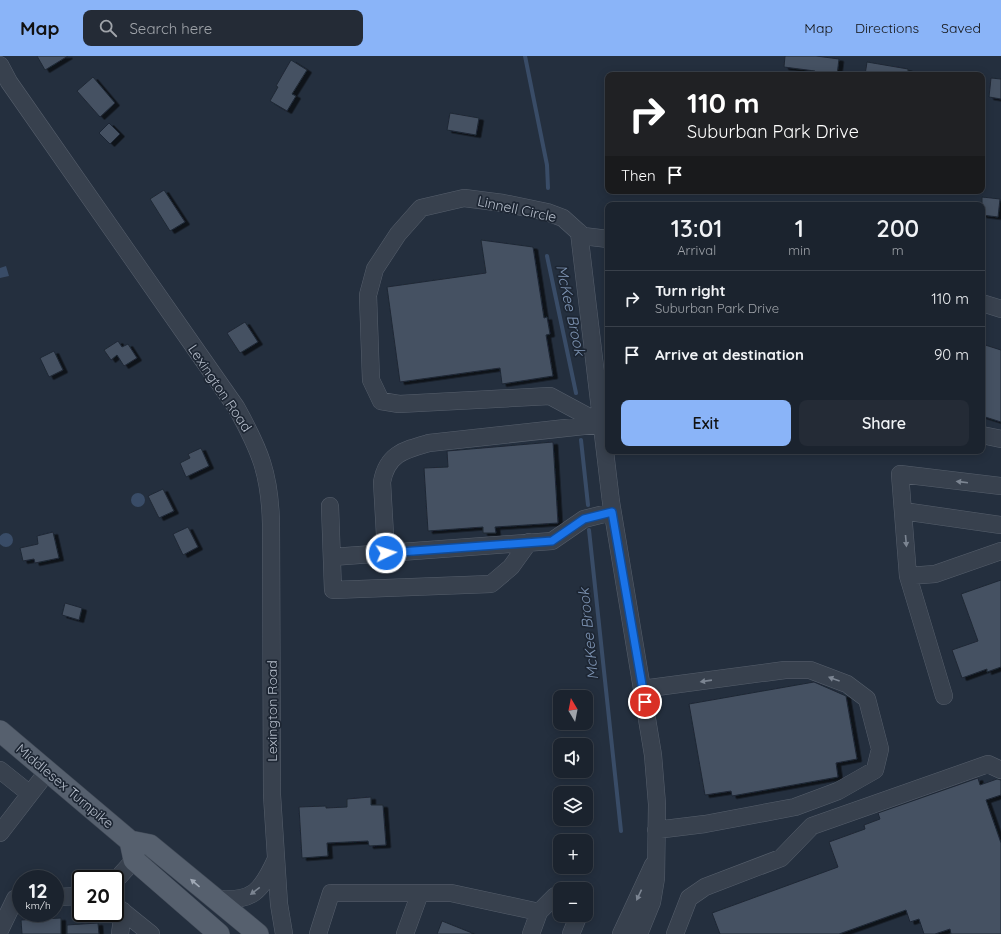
<!DOCTYPE html>
<html lang="en">
<head>
<meta charset="utf-8">
<style>
	:root { --surface:#1b232e; --page:#242b36; --text:#f1f3f6; --muted:#a0a4aa; --line:#39404a; --accent:#8ab4f8 }
	body { margin:0; font-family:Quicksand,sans-serif; background:var(--page); color:var(--text); height:100vh; display:flex; flex-direction:column; font-size:15px; white-space:nowrap }
	* { box-sizing:border-box; margin:0 }
	p { font-size:13px; color:var(--muted) }
	.icon { flex:none; width:22px; height:22px; fill:none; stroke:currentColor; stroke-width:2; stroke-linecap:round; stroke-linejoin:round }
	.map { position:relative; flex:1; overflow:hidden }
	.panel { position:absolute; left:605px; top:146px; width:380px; height:252px; display:flex; flex-direction:column; background:var(--surface); border-radius:8px; box-shadow:0 2px 10px #0003,0 0 0 1px var(--line) }
	.panel>* { flex:none }
	.banner { position:absolute; left:605px; top:16px; width:380px; height:122px; border-radius:8px; box-shadow:0 2px 10px #0003,0 0 0 1px var(--line); background:#202124; color:#fff; overflow:hidden }
	.needle { width:26px; rotate:350deg }
	.tools { position:absolute; left:553px; top:634px; display:grid; gap:8px }
	.tools a { display:grid; place-items:center; width:40px; height:40px; border-radius:8px; background:var(--surface); box-shadow:0 2px 10px #0003,0 0 0 1px var(--line); font-size:20px }
	.speed { position:absolute; left:12px; top:814px; display:flex; gap:8px; font-size:20px; font-weight:700; text-align:center }
	.speed>* { display:grid; place-content:center; width:52px; height:52px; border-radius:50%; background:var(--surface); box-shadow:0 2px 10px #0003,0 0 0 1px var(--line); line-height:1 }
	.speed small { font-size:10px; font-weight:400 }
	.speed .limit { border:2px solid #111; border-radius:6px; background:#fff; color:#111 }
	.pin { position:absolute; display:grid; place-items:center; width:34px; height:34px; color:#fff; margin:-17px; border:2px solid #fff; border-radius:50%; box-shadow:0 1px 4px #0007 }
	.me { position:absolute; width:44px; margin:-22px; rotate:86deg; stroke-linejoin:round; filter:drop-shadow(0 0 3px #0008) }
	.turn { display:flex; align-items:center; gap:14px; height:84px; padding:0 16px; font-size:18px }
	.turn .icon { width:52px; height:52px; stroke-width:2.5 }
	.turn b { display:block; font-size:28px; line-height:34px }
	.then { display:flex; align-items:center; height:38px; padding:0 16px; background:#0003; gap:8px; font-size:15px }
	.eta { display:flex; justify-content:space-evenly; align-items:center; height:68px; text-align:center }
	.eta b { font-size:24px; font-weight:600; line-height:28px }
	.cta { display:flex; gap:8px; margin-top:auto; padding:8px 16px }
	.cta a { flex:1; height:46px; border-radius:8px; background:var(--accent); color:#111; font-size:16px; font-weight:600; line-height:46px; text-align:center }
	.cta a+a { background:var(--page); color:var(--text) }
	ul { padding:0; list-style:none }
	li { display:flex; align-items:center; gap:12px; height:56px; padding:0 16px; border-top:1px solid var(--line) }
	li div { flex:1 }
	li b { display:block; font-size:15px }
	li em { font-style:normal }
	header { display:flex; align-items:center; gap:24px; box-sizing:border-box; height:56px; padding:0 20px; background:var(--accent); color:#111 }
	header strong { font-size:19px }
	nav { display:flex; gap:22px; margin-inline-start:auto; font-size:14px }
	.search { width:280px; height:36px; background:var(--page); display:flex; align-items:center; gap:10px; box-sizing:border-box; padding:0 14px; border-radius:8px; color:var(--muted); font-size:15px }
	.map>svg:first-child { display:block }
</style>
</head>
<body>
<header>
<strong>Map</strong>
<div class="search"><svg class="icon" aria-label="search" viewBox="0 0 24 24"><circle cx="10" cy="10" r="6"/><path d="M15 15l6 6"/></svg>Search here</div>
<nav><a>Map</a><a>Directions</a><a>Saved</a></nav>
</header>
<div class="map">
<svg width="1001" height="878" viewBox="0 0 1001 878">
	<defs>
		<filter id="shadow"><feDropShadow dx="4.5" dy="2.5" stdDeviation="0" flood-color="#0009"/></filter>
	</defs>
	<rect width="100%" height="100%" fill="#242f3e"/>
	<path fill="#394c67" d="M6,210L9,220L0,222V212Z
		M131 444a7 7 0 1 1 14 0a7 7 0 1 1-14 0Z
		M-1 484a7 7 0 1 1 14 0a7 7 0 1 1-14 0Z"/>
	<g fill="none" stroke-linecap="round" stroke-linejoin="round">
		<path stroke="#394c67" stroke-width="4" d="M525,0L547,109L548,132
			M547,200L576,337
			M581,384L588,449
			M589,474L621,775"/>
	</g>
	<path fill="#455162" stroke="#1f2835" filter="url(#shadow)" d="M37,0H68L45,14Z
		M785,0H816L839,3L837,19H814L815,15L784,11Z
		M291,4L307,14L292,38L296,40L287,55L270,45L278,31L276,30Z
		M867,6L908,13V19H865Z
		M93,21L115,47L100,61L77,35Z
		M991,22L1001,23V43L989,41Z
		M450,57L479,62L476,79L447,74Z
		M109,67L120,78L110,88L99,77Z
		M164,134L185,166L170,175L150,143Z
		M982,141L1000,143L998,161L982,159Z
		M481,184L533,191L544,262L547,261L550,278L546,279L553,320L502,328L500,312L400,326L387,231L486,217Z
		M245,266L258,286L240,297L227,277Z
		M118,285L122,291L128,288L137,302L124,310L117,299L111,304L104,294Z
		M982,288L1001,294V366L982,360Z
		M54,295L63,314L49,321L40,302Z
		M553,386L558,467L495,471L496,477H483V471L428,475L424,412L448,411L447,395Z
		M201,392L209,410L186,421L180,407L190,402L188,398Z
		M163,433L174,455L159,462L148,440Z
		M188,471L198,491L183,499L173,478Z
		M53,476L59,502L35,507L34,503L23,505L20,492L38,488L37,480Z
		M1001,524V611L987,616V613L962,622L952,594L978,585L961,538Z
		M65,547L82,552L79,564L62,559Z
		M814,626L846,640L857,703L836,707L838,721L732,740L731,735L705,739L689,648Z
		M978,722L980,729L997,723L1001,724V739L986,744L1001,787V878H951L950,873L935,878H924L919,863L910,866L906,854L839,878H720L712,857L838,811L829,786L865,773L864,769L880,763L878,757Z
		M371,741V749H383L386,789L369,790L368,785L327,787L328,800L302,802L299,751L326,750V752L347,751V743Z
		M61,862V878H22L21,864Z
		M442,865L472,877V878H437Z
		M98,867L99,878H67V869Z"/>
	<g fill="none" stroke-linecap="round" stroke-linejoin="round">
		<g stroke="#565f6c" stroke-width="18">
			<path id="minor" d="M0,9L9,26L236,351C260,394 270,418 271,468L272,739L279,848L284,878
				M579,176L611,446L653,699L657,748L656,822L652,846L639,878
				M982,247L1001,253
				M602,368L550,340L399,348L381,345L371,324L368,239L375,213L398,178L421,152L464,142L503,147L547,156L563,162L583,180L608,183
				M982,379L1001,383
				M1001,430L900,418L908,520L935,518L1001,495
				M330,450L333,534L491,528L511,511L529,486
				M903,455L1001,469
				M386,497L382,426C387,398 404,394 429,387L602,368
				M332,501L552,485L584,463L612,456
				M908,520L944,640
				M642,633L785,614H810L847,628L867,643L880,693L875,714L838,735L795,751L705,768L656,774
				M0,714L30,738
				M0,777L47,716
				M115,825L134,804
				M55,841L81,840
				M215,843C253,846 261,836 276,803
				M115,849L151,878
				M539,856L555,840L560,845
				M0,874L15,843L21,842
				M120,878L123,855
				M318,878L331,837H451L539,856L531,878
				M405,878L420,837
				M571,878L578,861L576,859
				M621,878L653,809
				M675,878L689,842L705,831L781,802L812,770L988,708L1001,714"/>
		</g>
		<g stroke="#414a57" stroke-width="22">
			<path id="major" d="M0,675L130,785L150,789L258,878
				M130,785L134,804L219,878"/>
		</g>
		<use href="#minor" stroke="#38414e" stroke-width="17"/>
		<use href="#major" stroke="#56606e" stroke-width="21"/>
	</g>
	<defs><path id="oneway-solid" d="M-6-.8H1V-3.2L6.5 0L1 3.2V.8H-6Z"/></defs>
	<g fill="#7c8592">
		<use href="#oneway-solid" transform="translate(962 426) rotate(-173)"/>
		<use href="#oneway-solid" transform="translate(906 485) rotate(85)"/>
		<use href="#oneway-solid" transform="translate(834 623) rotate(-160)"/>
		<use href="#oneway-solid" transform="translate(706 625) rotate(172)"/>
		<use href="#oneway-solid" transform="translate(255 835) rotate(143)"/>
		<use href="#oneway-solid" transform="translate(639 839) rotate(115)"/>
	</g>
	<use fill="#a1aab7" href="#oneway-solid" transform="translate(195 827) rotate(-140)"/>
	<g fill="none" stroke-linecap="round" stroke-linejoin="round">
		<g stroke="#114b97" stroke-width="10">
			<path id="route" d="M386,497L552,485L584,463L612,456L645,646"/>
		</g>
		<use href="#route" stroke="#1a73e8" stroke-width="7"/>
	</g>
	<g text-anchor="middle" dominant-baseline="central" stroke-width="3.5" stroke-linejoin="round" paint-order="stroke">
		<g font-size="14" fill="#b4bcc9" stroke="#1d2633">
			<text transform="translate(517 153) rotate(12)">Linnell Circle</text>
			<text transform="translate(220 332) rotate(56)">Lexington Road</text>
			<text transform="translate(272 655) rotate(-90)">Lexington Road</text>
			<text transform="translate(65 730) rotate(40)">Middlesex Turnpike</text>
		</g>
		<g font-size="15" font-style="italic" fill="#7c92b1" stroke="#1d2633">
			<text transform="translate(571 254) rotate(78)">McKee Brook</text>
			<text transform="translate(588 578) rotate(-96)">McKee Brook</text>
		</g>
	</g>
</svg>
<div class="tools">
<a><svg class="needle" viewBox="-14 -14 28 28"><path d="M0-13l5 13h-10z" fill="#e53935"/><path d="M0 13l5-13h-10z" fill="#a0a4aa"/></svg></a>
<a><svg class="icon" aria-label="sound" viewBox="0 0 24 24"><path d="M4 9h4l5-4v14l-5-4H4zM17 9q2 3 0 6"/></svg></a>
<a><svg class="icon" aria-label="layers" viewBox="0 0 24 24"><path d="M12 4l9 5-9 5-9-5zM3 14l9 5 9-5"/></svg></a>
<a>+</a>
<a>−</a>
</div>
<div class="speed"><div>12<small>km/h</small></div><div class="limit">20</div></div>
<div class="pin" style="left:645px;top:646px;background:#d93025"><svg class="icon" aria-label="arrive" viewBox="0 0 24 24"><path d="M6 21V4h12l-3 4 3 4H6"/></svg></div>
<svg class="me" style="left:386px;top:497px" viewBox="-20 -20 40 40"><circle r="17" fill="#1a73e8" stroke="#fff" stroke-width="3"/><path d="M0-11L8 9 0 5-8 9z" fill="#fff"/></svg>
<div class="banner">
<div class="turn"><svg class="icon" aria-label="right" viewBox="0 0 24 24"><path d="M7 20v-9h11M14 6l5 5-5 5"/></svg><div><b>110 m</b>Suburban Park Drive</div></div>
<div class="then">Then<svg class="icon" aria-label="arrive" viewBox="0 0 24 24"><path d="M6 21V4h12l-3 4 3 4H6"/></svg></div>
</div>
<section class="panel">
<div class="eta">
<div><b>13:01</b><p>Arrival</p></div>
<div><b>1</b><p>min</p></div>
<div><b>200</b><p>m</p></div>
</div>
<ul>
<li><svg class="icon" aria-label="right" viewBox="0 0 24 24"><path d="M7 20v-9h11M14 6l5 5-5 5"/></svg><div><b>Turn right</b><p>Suburban Park Drive</p></div><em>110 m</em></li>
<li><svg class="icon" aria-label="arrive" viewBox="0 0 24 24"><path d="M6 21V4h12l-3 4 3 4H6"/></svg><div><b>Arrive at destination</b></div><em>90 m</em></li>
</ul>
<div class="cta"><a>Exit</a><a>Share</a></div>
</section>
</div>
</body>
</html>
